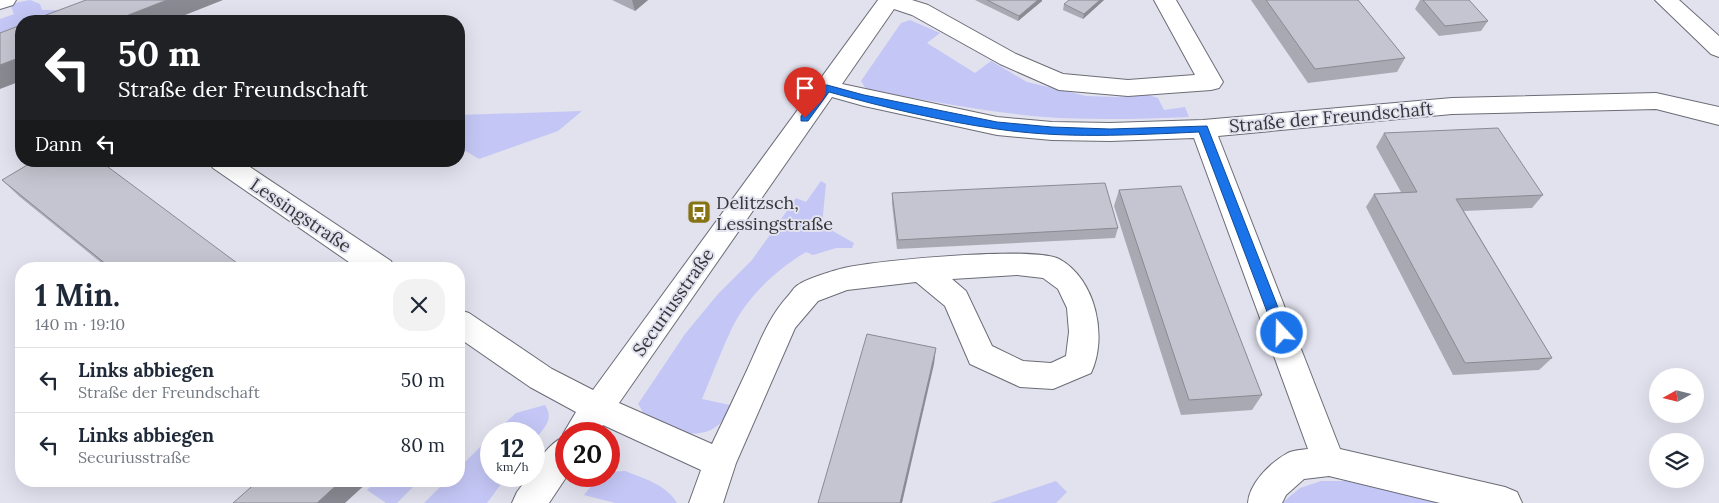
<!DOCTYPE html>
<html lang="de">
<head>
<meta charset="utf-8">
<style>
	:root { --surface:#fff; --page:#f2f2f3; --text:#1f2937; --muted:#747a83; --line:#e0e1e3 }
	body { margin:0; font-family:Lora,serif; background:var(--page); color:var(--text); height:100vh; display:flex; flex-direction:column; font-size:19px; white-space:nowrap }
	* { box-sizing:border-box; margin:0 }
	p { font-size:16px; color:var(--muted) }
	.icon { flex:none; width:28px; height:28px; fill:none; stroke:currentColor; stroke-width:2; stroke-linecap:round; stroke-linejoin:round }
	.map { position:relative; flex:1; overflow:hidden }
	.drawer { position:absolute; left:15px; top:262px; width:450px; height:225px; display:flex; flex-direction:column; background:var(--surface); border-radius:20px; box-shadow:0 5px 20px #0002 }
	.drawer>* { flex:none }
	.banner { position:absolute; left:15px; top:15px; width:450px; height:152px; border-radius:20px; box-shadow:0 5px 20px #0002; background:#202124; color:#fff; overflow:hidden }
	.needle { width:32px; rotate:262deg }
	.tools { position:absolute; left:1649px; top:368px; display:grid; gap:10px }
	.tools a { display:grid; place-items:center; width:55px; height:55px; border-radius:50%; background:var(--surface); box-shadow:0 5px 20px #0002; font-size:25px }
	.speed { position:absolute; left:480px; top:422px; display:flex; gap:10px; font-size:25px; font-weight:700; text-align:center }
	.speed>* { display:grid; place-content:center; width:65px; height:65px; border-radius:50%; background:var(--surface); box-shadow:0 5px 20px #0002; line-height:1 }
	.speed small { font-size:12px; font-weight:400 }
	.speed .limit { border:8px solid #d22; background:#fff; color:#111 }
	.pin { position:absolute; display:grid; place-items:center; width:42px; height:42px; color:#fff; margin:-51px -21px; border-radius:50% 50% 50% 0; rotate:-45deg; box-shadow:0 0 5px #0007 }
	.pin .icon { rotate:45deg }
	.me { position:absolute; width:55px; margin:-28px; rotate:339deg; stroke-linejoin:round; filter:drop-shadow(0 0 4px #0008) }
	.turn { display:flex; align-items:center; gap:18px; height:105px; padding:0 20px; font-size:22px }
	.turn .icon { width:65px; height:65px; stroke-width:2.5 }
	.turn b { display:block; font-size:35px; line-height:42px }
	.then { display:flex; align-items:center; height:48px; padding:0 20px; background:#0003; gap:10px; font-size:19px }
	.round { display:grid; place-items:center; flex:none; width:52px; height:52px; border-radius:20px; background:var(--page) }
	.summary { display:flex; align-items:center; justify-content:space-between; height:85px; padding:0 20px }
	h1 { font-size:30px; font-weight:800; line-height:38px }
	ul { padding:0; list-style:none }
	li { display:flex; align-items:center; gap:15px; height:65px; padding:0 20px; border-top:1px solid var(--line) }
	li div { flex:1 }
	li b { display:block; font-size:19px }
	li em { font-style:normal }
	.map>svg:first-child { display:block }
</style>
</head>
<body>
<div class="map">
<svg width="1719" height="503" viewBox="0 0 1719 503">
	<rect width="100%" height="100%" fill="#e1e2ee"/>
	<path fill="#c4c6f5" d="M30,0L40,4L42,10H74L44,21H21V30L0,38V19L14,14L10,4Z
		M910,20L940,33L927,43L975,73L991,61L1027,82L1086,96L1116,97L1149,95L1158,98L1164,110L1185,107L1189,117C1146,119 1103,120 1059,118C994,114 930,101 866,89L861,81L901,23Z
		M582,111L558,131L479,159L459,147V115Z
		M821,181L826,184L822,225L854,243L852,248H836L813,255L806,252C777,269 747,297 732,328C721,351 712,375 702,399L730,405C721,437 691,439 664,426C659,424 650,422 647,418C643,414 641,408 638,404L685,334L718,294L752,260L796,198L806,202Z
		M545,405C555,421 543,428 534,441V434H493L516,413Z
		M491,436V476H507L487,503H424L446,481H459V468Z
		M625,471C643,478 667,485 677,503H615L584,495L599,476H609L610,472Z
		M376,481H419L397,503H386L367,490Z
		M1056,481L1067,492L1056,503H990Z
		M1321,481H1346L1443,503H1282L1300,488Z"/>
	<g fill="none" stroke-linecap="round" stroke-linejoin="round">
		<g stroke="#6b6c76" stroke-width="2">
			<path id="minor" d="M0,0H16L13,5L0,9Z
				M878,0H912L928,5L1016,54L1063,74L1128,80L1195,75L1154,0H1176L1223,82L1219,88L1211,90L1128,96L1059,90L1000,64L912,15L894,9L842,84L997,117L1052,122L1110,123L1203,120L1452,98L1656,93L1719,107V125L1656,109L1452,114L1218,136L1340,449L1505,487L1517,492L1522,503H1440L1329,476L1304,479L1286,495L1282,503H1248C1249,484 1270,463 1286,454C1292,450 1301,450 1308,449L1194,138L1110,141L1052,140L997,135L864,106L832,97L619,403L712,444C724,419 736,394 748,368C760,342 768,318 788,296C791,293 794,287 798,285C806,279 835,270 844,268C877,260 1034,246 1059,259C1096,279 1108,337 1091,373L1053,389L1020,387L970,364L945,306L916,282L847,290L818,301L795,328L736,463L723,503H689L701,470L603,425L597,434H566L567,476L549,503H512L517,492L529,476H534C534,462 551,442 564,437L563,434L576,412L530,387L459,338V310L469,313L552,369L593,390ZM1017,275L1043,278L1058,289L1067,308L1069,332L1066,356L1051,363L1023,361L992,346L966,291L952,279Z
				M1655,0H1679L1719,36V57L1711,54Z
				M209,161H241L391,261L395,269H359L213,168Z"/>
		</g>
		<use href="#minor" fill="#fff" fill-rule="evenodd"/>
	</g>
	<path fill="#a9a9b3" d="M612,0H648L635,11Z
		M975,0H1042V1L1018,21Z
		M1104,0L1083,19L1063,10L1064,4Z
		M1251,0H1358L1405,58L1397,72L1308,83Z
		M1420,0H1469L1488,21L1481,31L1439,36L1415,9Z
		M1384,133L1543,195L1532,208L1464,211L1552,358L1539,370L1453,375L1366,207L1374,194L1401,192L1376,147Z
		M2,180L245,269H109L20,197Z
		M1119,190L1262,395L1252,410L1181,415L1114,206Z
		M892,193L1118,228L1115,238L897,249L892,203Z"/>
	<path fill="#898a92" d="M167,0H223L170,21H113Z
		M632,0H648L635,11Z
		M1038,0H1042V1L1018,21L1019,16Z
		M1100,0H1104L1083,19L1084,14Z
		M21,57V81L0,89V65Z
		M936,348L934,364L902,503H900Z
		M341,481H369L345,503H317Z"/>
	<path fill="#c4c5d0" stroke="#898a92" d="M86,0H167L113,21H30Z
		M987,0H1038L1019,16Z
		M1069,0H1100L1084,14L1064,4Z
		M1266,0H1358L1405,58L1315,69Z
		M1423,0H1469L1488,21L1445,26Z
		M21,25V57L0,65V33Z
		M1498,128L1543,195L1456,199L1552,358L1465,363L1374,194L1417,192L1384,133Z
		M34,161H100L245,269H112L2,180Z
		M1105,183L1118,228L898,240L892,193Z
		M1181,186L1262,395L1189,400L1119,190Z
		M867,334L936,348L900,503H818Z
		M258,481H341L317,503H233Z"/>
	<path fill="#1a73e8" stroke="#114b97" d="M827,85L864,95L997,122L1052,127L1110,129L1207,126L1288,333L1286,337H1277L1275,333L1199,132C1132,135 1064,139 997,129C941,121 883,107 829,92L808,121H801V116L823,86Z"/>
	<defs>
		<g id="bus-square" transform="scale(1.25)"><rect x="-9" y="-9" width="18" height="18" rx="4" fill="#857315" stroke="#e1e2ee"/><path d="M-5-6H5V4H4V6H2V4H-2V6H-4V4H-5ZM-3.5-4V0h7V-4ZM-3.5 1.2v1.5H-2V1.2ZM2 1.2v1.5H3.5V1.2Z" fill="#fff"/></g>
	</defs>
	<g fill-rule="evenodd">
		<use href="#bus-square" x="699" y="212"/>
	</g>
	<g text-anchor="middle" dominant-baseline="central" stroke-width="4" stroke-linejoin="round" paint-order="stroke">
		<g font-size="18" fill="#35353a" stroke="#e1e2ee">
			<text transform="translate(1331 117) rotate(-5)">Straße der Freundschaft</text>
			<text transform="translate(301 215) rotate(34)">Lessingstraße</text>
			<text transform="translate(673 302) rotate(-55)">Securiusstraße</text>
		</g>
		<g font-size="18" fill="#35353a" stroke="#e1e2ee" text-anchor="start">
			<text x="716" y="202">Delitzsch,<tspan x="716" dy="21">Lessingstraße</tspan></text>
		</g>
	</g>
</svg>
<div class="tools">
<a><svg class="needle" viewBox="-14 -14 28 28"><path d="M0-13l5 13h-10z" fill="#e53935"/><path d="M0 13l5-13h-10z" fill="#747a83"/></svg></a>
<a><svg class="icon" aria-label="layers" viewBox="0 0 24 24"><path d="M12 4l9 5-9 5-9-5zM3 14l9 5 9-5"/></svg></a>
</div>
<div class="speed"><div>12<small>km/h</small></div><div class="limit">20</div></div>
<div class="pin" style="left:805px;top:118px;background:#d93025"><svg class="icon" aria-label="arrive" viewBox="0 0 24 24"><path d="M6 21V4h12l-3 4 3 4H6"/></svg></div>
<svg class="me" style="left:1282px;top:333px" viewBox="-20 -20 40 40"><circle r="17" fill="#1a73e8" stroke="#fff" stroke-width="3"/><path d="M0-11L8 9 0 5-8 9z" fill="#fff"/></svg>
<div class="banner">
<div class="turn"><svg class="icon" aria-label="left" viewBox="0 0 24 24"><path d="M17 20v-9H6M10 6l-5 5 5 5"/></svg><div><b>50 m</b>Straße der Freundschaft</div></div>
<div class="then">Dann<svg class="icon" aria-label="left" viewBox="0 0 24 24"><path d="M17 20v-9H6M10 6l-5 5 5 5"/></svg></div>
</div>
<section class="drawer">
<div class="summary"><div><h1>1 Min.</h1><p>140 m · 19:10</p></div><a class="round"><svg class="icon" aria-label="close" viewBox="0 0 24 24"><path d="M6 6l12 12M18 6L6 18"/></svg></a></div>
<ul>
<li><svg class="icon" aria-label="left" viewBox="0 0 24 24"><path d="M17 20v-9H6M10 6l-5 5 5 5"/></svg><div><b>Links abbiegen</b><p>Straße der Freundschaft</p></div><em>50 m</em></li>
<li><svg class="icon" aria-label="left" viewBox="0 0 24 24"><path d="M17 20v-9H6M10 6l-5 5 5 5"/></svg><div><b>Links abbiegen</b><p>Securiusstraße</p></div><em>80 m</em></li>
</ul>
</section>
</div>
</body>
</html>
